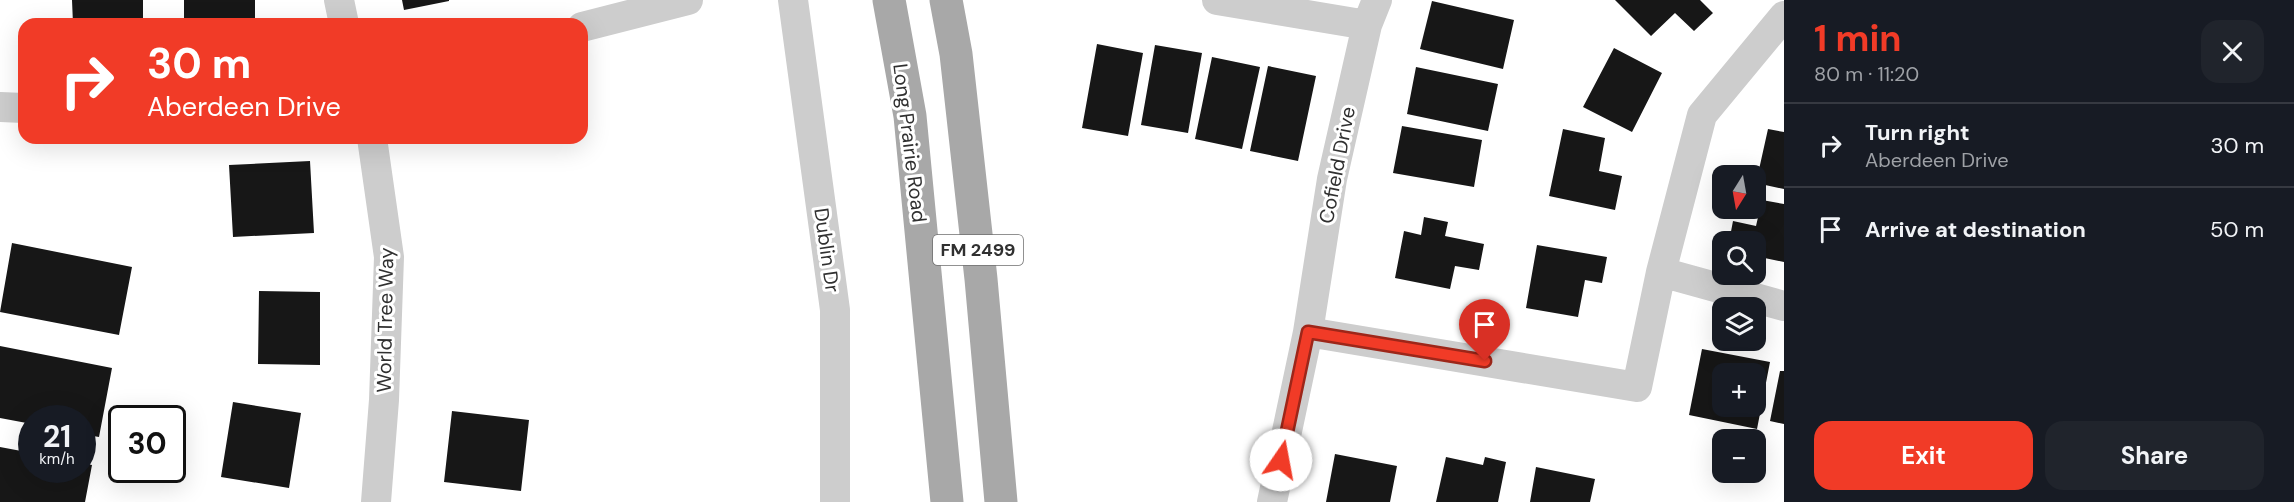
<!DOCTYPE html>
<html lang="en">
<head>
<meta charset="utf-8">
<style>
	:root { --surface:#171b24; --page:#20242c; --text:#f1f3f6; --muted:#9ea1a6; --line:#363941; --accent:#f13b27 }
	body { margin:0; font-family:"DM Sans",sans-serif; background:var(--page); color:var(--text); height:100vh; display:flex; flex-direction:column; font-size:22px; white-space:nowrap }
	* { box-sizing:border-box; margin:0 }
	p { font-size:20px; color:var(--muted) }
	.icon { flex:none; width:33px; height:33px; fill:none; stroke:currentColor; stroke-width:2; stroke-linecap:round; stroke-linejoin:round }
	.map { position:relative; flex:1; overflow:hidden }
	.side { display:flex; flex-direction:column; background:var(--surface); width:510px }
	.side>* { flex:none }
	.guide { position:absolute; left:18px; top:18px; width:570px; height:126px; border-radius:18px; box-shadow:0 6px 24px #0002; background:#f13b27; color:#fff; overflow:hidden }
	.needle { width:39px; rotate:191deg }
	.fabs { position:absolute; left:1712px; top:165px; display:grid; gap:12px }
	.fabs a { display:grid; place-items:center; width:54px; height:54px; border-radius:12px; background:var(--surface); box-shadow:0 6px 24px #0002; font-size:30px }
	.speed { position:absolute; left:18px; top:405px; display:flex; gap:12px; font-size:30px; font-weight:700; text-align:center }
	.speed>* { display:grid; place-content:center; width:78px; height:78px; border-radius:50%; background:var(--surface); box-shadow:0 6px 24px #0002; line-height:1 }
	.speed small { font-size:15px; font-weight:400 }
	.speed .limit { border:3px solid #111; border-radius:9px; background:#fff; color:#111 }
	.pin { position:absolute; display:grid; place-items:center; width:51px; height:51px; color:#fff; margin:-62px -26px; border-radius:50% 50% 50% 0; rotate:-45deg; box-shadow:0 0 6px #0007 }
	.pin .icon { rotate:45deg }
	.me { position:absolute; width:66px; margin:-33px; rotate:12deg; stroke-linejoin:round; filter:drop-shadow(0 0 4px #0008) }
	.turn { display:flex; align-items:center; gap:21px; height:126px; padding:0 30px; font-size:27px }
	.turn .icon { width:78px; height:78px; stroke-width:2.5 }
	.turn b { display:block; font-size:42px; line-height:51px }
	.round { display:grid; place-items:center; flex:none; width:63px; height:63px; border-radius:18px; background:var(--page) }
	.overview { display:flex; align-items:center; justify-content:space-between; height:102px; padding:0 30px }
	h1 { font-size:36px; font-weight:700; line-height:45px; color:var(--accent) }
	.button { display:flex; gap:12px; margin-top:auto; padding:12px 30px }
	.button a { flex:1; height:69px; border-radius:18px; background:var(--accent); color:#fff; font-size:24px; font-weight:700; line-height:69px; text-align:center }
	.button a+a { background:var(--page); color:var(--text) }
	ul { padding:0; list-style:none }
	li { display:flex; align-items:center; gap:18px; height:84px; padding:0 30px; border-top:2px solid var(--line) }
	li div { flex:1 }
	li b { display:block; font-size:22px }
	li em { font-style:normal }
	main { display:flex; flex:1; min-height:0 }
	.map>svg:first-child { display:block }
</style>
</head>
<body>
<main>
<div class="map">
<svg width="1784" height="502" viewBox="0 0 1784 502">
	<rect width="100%" height="100%" fill="#fff"/>
	<path fill="#171717" fill-rule="evenodd" d="M72,0H143V24H73Z
		M184,0H255V24H184Z
		M402,0H449V1L404,10Z
		M1615,0H1700L1713,13L1694,31L1675,13L1651,36Z
		M1432,1L1514,20L1503,69L1420,49Z
		M1097,44L1143,53L1128,136L1082,128Z
		M1155,45L1202,53L1188,133L1141,125Z
		M1614,48L1662,73L1632,132L1583,107Z
		M1212,57L1260,67L1242,149L1195,139Z
		M1268,66L1316,76L1298,161L1250,151Z
		M1416,67L1498,84L1488,131L1407,114Z
		M1402,126L1482,140L1474,187L1393,173Z
		M1563,129L1605,138L1599,171L1622,176L1615,210L1549,196Z
		M1768,129L1784,132V189L1756,183Z
		M310,161L314,233L233,237L229,165Z
		M1762,200L1784,204V262L1755,256V242H1729L1733,221L1756,226Z
		M1424,217L1448,222L1445,236L1484,244L1479,270L1455,266L1450,289L1395,278L1404,231L1421,235Z
		M12,243L132,267L119,335L0,312Z
		M1537,245L1607,257L1602,283L1585,280L1578,317L1526,308Z
		M259,291L320,292V365L258,364Z
		M0,346L112,368L99,437L82,434V418H32V424L0,418Z
		M1702,349L1770,362L1757,429L1689,415ZM1722,374H1755V406H1722Z
		M1780,371H1784V424L1770,421Z
		M233,402L301,413L289,488L221,477Z
		M452,411L529,420L521,491L444,482Z
		M0,447L32,453V470H82V463L92,465L85,502H0Z
		M1335,454L1397,466L1390,502H1326Z
		M1446,457L1483,465L1485,457L1506,462L1498,502H1436Z
		M1536,467L1595,479L1590,502H1530Z"/>
	<g fill="none" stroke-linecap="round" stroke-linejoin="round">
		<path stroke="#cdcdcd" stroke-width="30" d="M339,0L344,24
			M793,0L835,310V502
			M1217,0L1367,25
			M582,27L688,0
			M0,107L24,108
			M372,138L389,257L384,400L376,502
			M1661,272L1784,306
			M1308,332L1332,179L1367,25L1377,0
			M1272,502L1308,332L1637,387L1661,272L1702,115L1784,16"/>
		<path stroke="#a8a8a8" stroke-width="33" d="M889,0L910,116L947,502
			M946,0L956,54L981,279L1001,502"/>
	</g>
	<g fill="none" stroke-linecap="round" stroke-linejoin="round">
		<g stroke="#9d2619" stroke-width="15">
			<path id="route" d="M1281,460L1308,332L1485,361"/>
		</g>
		<use href="#route" stroke="#f13b27" stroke-width="10"/>
	</g>
	<g text-anchor="middle" dominant-baseline="central" stroke-width="6" stroke-linejoin="round" paint-order="stroke">
		<rect fill="#fff" stroke="#6e6e6e" stroke-width="1.5" x="933" y="235" width="90" height="30" rx="4.5"/>
		<g font-size="18" font-weight="bold" fill="#303030">
			<text x="978" y="250">FM 2499</text>
		</g>
		<g font-size="20" fill="#303030" stroke="#fff">
			<text transform="translate(910 143) rotate(83)">Long Prairie Road</text>
			<text transform="translate(1337 165) rotate(-79)">Cofield Drive</text>
			<text transform="translate(827 250) rotate(82)">Dublin Dr</text>
			<text transform="translate(385 320) rotate(-89)">World Tree Way</text>
		</g>
	</g>
</svg>
<div class="fabs">
<a><svg class="needle" viewBox="-14 -14 28 28"><path d="M0-13l5 13h-10z" fill="#e53935"/><path d="M0 13l5-13h-10z" fill="#9ea1a6"/></svg></a>
<a><svg class="icon" aria-label="search" viewBox="0 0 24 24"><circle cx="10" cy="10" r="6"/><path d="M15 15l6 6"/></svg></a>
<a><svg class="icon" aria-label="layers" viewBox="0 0 24 24"><path d="M12 4l9 5-9 5-9-5zM3 14l9 5 9-5"/></svg></a>
<a>+</a>
<a>−</a>
</div>
<div class="speed"><div>21<small>km/h</small></div><div class="limit">30</div></div>
<div class="pin" style="left:1485px;top:361px;background:#d93025"><svg class="icon" aria-label="arrive" viewBox="0 0 24 24"><path d="M6 21V4h12l-3 4 3 4H6"/></svg></div>
<svg class="me" style="left:1281px;top:460px" viewBox="-20 -20 40 40"><circle r="19" fill="#fff"/><path d="M0-13L10 11 0 6-10 11z" fill="#f13b27"/></svg>
<div class="guide">
<div class="turn"><svg class="icon" aria-label="right" viewBox="0 0 24 24"><path d="M7 20v-9h11M14 6l5 5-5 5"/></svg><div><b>30 m</b>Aberdeen Drive</div></div>
</div>
</div>
<section class="side">
<div class="overview"><div><h1>1 min</h1><p>80 m · 11:20</p></div><a class="round"><svg class="icon" aria-label="close" viewBox="0 0 24 24"><path d="M6 6l12 12M18 6L6 18"/></svg></a></div>
<ul>
<li><svg class="icon" aria-label="right" viewBox="0 0 24 24"><path d="M7 20v-9h11M14 6l5 5-5 5"/></svg><div><b>Turn right</b><p>Aberdeen Drive</p></div><em>30 m</em></li>
<li><svg class="icon" aria-label="arrive" viewBox="0 0 24 24"><path d="M6 21V4h12l-3 4 3 4H6"/></svg><div><b>Arrive at destination</b></div><em>50 m</em></li>
</ul>
<div class="button"><a>Exit</a><a>Share</a></div>
</section>
</main>
</body>
</html>
